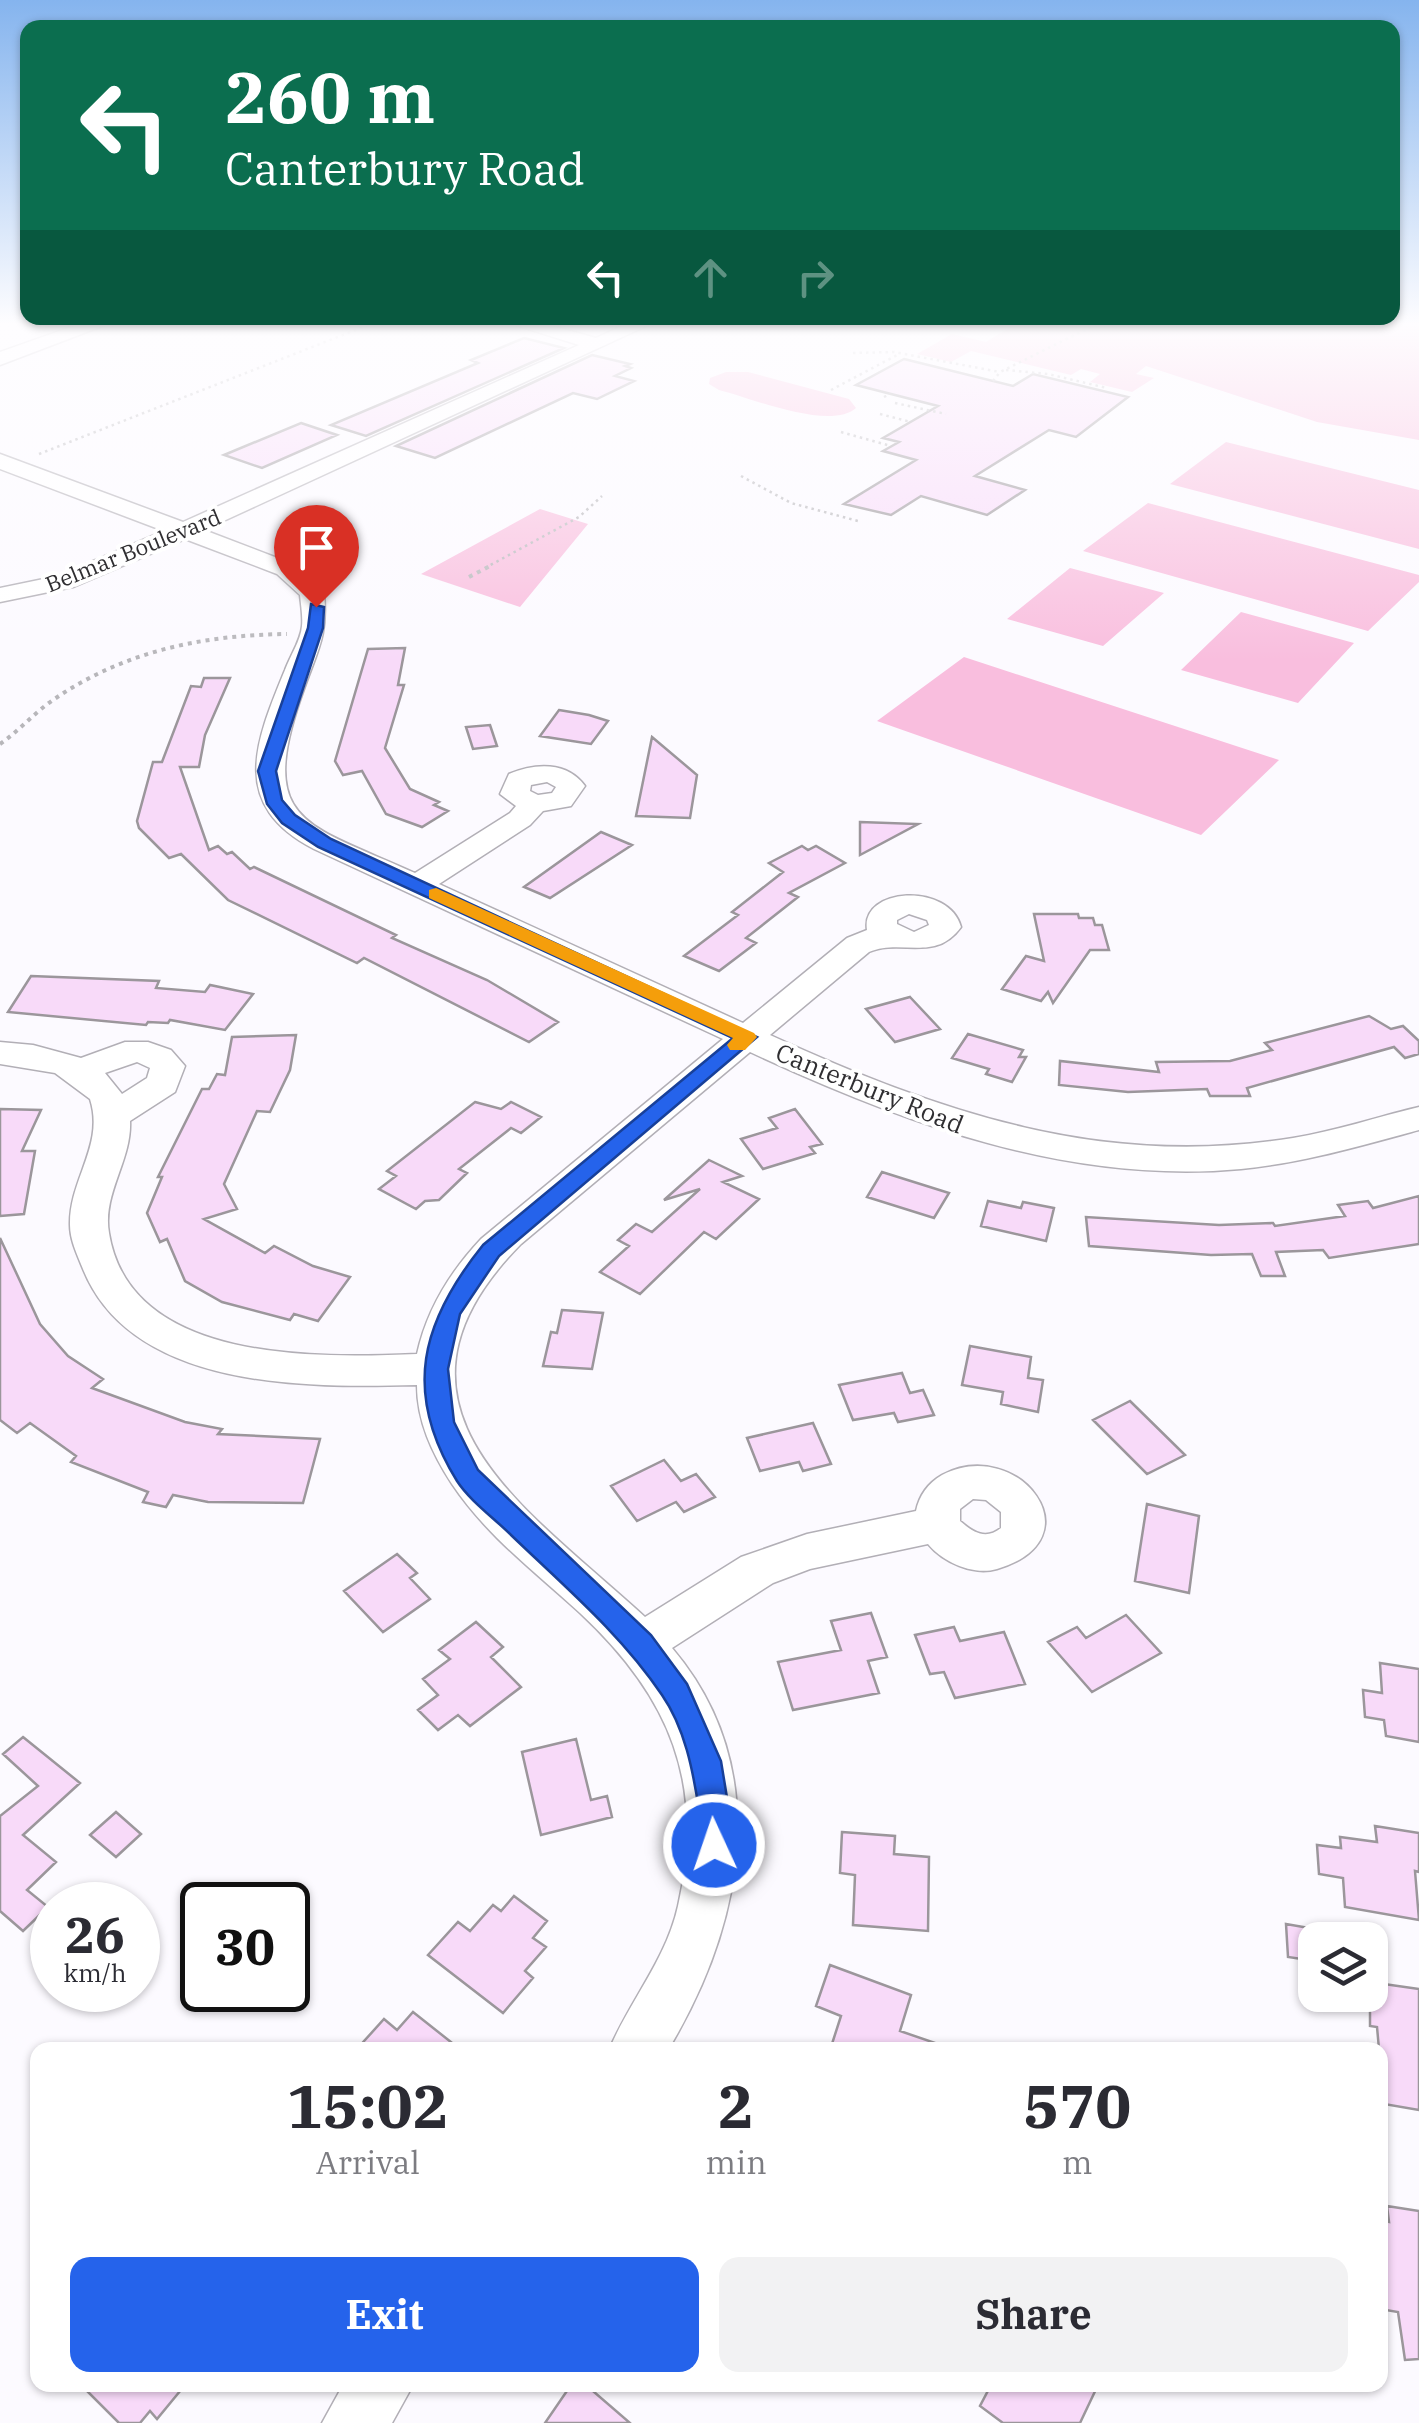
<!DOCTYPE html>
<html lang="en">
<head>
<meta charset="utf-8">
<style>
	:root { --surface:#fff; --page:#f2f2f3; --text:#2b2b33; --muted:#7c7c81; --accent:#2563eb }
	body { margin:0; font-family:"IBM Plex Serif",serif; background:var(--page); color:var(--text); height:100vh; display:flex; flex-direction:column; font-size:38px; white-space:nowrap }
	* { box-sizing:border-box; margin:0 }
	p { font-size:32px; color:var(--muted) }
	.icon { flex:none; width:55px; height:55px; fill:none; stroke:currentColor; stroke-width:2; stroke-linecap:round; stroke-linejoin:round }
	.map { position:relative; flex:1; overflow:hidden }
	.sheet { position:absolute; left:30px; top:2042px; width:1358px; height:350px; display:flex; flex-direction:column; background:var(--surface); border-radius:20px; box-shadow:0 2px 8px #0004 }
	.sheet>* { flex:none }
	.banner { position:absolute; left:20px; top:20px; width:1380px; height:305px; border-radius:20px; box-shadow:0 2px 8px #0004; background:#0b6e4f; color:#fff; overflow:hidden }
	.controls { position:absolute; left:1298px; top:1922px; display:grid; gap:20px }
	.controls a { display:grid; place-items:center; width:90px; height:90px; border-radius:20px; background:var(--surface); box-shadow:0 2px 8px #0004; font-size:50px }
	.speed { position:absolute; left:30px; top:1882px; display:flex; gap:20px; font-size:50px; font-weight:700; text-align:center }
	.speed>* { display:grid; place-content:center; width:130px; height:130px; border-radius:50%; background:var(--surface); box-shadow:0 2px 8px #0004; line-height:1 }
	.speed small { font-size:25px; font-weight:400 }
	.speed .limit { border:5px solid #111; border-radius:15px; background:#fff; color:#111 }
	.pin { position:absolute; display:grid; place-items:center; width:85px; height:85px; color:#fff; margin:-102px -42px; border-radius:50% 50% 50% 0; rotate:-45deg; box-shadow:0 0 10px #0007 }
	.pin .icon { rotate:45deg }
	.me { position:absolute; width:110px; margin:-55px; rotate:357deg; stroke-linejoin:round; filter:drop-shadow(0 0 8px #0008) }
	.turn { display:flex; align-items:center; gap:35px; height:210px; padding:0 40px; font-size:45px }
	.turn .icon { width:130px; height:130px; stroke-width:2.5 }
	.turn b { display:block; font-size:70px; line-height:85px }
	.lanes { display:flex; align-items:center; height:95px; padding:0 40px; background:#0003; justify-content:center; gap:50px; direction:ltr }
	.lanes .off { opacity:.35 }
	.eta { display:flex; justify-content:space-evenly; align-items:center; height:170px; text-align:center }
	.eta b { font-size:60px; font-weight:700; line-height:70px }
	.cta { display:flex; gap:20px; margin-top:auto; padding:20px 40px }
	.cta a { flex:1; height:115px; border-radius:20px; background:var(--accent); color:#fff; font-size:40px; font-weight:700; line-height:115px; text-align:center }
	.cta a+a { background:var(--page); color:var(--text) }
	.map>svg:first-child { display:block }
</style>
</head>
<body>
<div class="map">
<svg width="1419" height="2423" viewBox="0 0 1419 2423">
	<rect width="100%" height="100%" fill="#fcfaff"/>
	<path fill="#f9bede" d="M1019,322H1419V440L1317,422L1146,366L1136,374L1154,378L1132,392L1090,382L1100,374L1081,369L1071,375L971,351L951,362L917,354L952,334L986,342Z
		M748,372L849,399L856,408C830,431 751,398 719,390L709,384L710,378L726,372Z
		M1226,442L1419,490V549L1170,484Z
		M1148,503L1419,575V582L1368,631L1083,551Z
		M540,509L588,524L520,607L421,574Z
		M1070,568L1164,593L1103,646L1007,619Z
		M1241,612L1354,643L1298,703L1181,670Z
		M964,657L1279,760L1201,835L877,721Z"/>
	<path fill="#f8daf9" stroke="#9b969b" stroke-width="2.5" d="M524,338L564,348L366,436L331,425L478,363L471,360Z
		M592,355L630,364L625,366L631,368L615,376L634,381L597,399L573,393L435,458L396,446Z
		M904,359L1013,386L1033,374L1128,397L1076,437L1049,430L975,476L1025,490L987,515L921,496L891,515L844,504L916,460L883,451L899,442L883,438L938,406L856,385Z
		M301,423L337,435L262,468L224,455Z
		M405,648L398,685H404L385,748L410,789L439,802L434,805L448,811L422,827L386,814L362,771L343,775L335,761L368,649Z
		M204,678H230L205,735L199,767H180L209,850L218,846L227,854L232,852L250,869L254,867L396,935L392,938L487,980L558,1022L529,1042L364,958L357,963L228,900L181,854L169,858L139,828L137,821L153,762H162L191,686L201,687Z
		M559,710L589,715L608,721L591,744L540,736Z
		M490,725L497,746L473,749L466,727Z
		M652,737L697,775L690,818L636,816Z
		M860,822L918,824L860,855Z
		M601,832L632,845L550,898L524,887Z
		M802,846L808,850L816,846L845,863L789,893L798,897L746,938L756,943L719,971L684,956L738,915L732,912L783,872L769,863Z
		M1034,914H1078L1079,918H1093L1095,925H1102L1109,950H1090L1053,1003L1048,992L1041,1001L1002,989L1026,956L1044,961Z
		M31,976L159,981L156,988L205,992L210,985L253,994L225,1030L170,1020L168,1023L148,1022L146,1025L8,1012Z
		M910,997L940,1029L895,1042L866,1009Z
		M1369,1016L1391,1029L1403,1026L1419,1041V1054L1405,1058L1394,1047L1247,1088L1250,1096H1210L1207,1089L1128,1092L1059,1085L1060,1061L1159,1072L1156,1062L1230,1061L1272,1050L1265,1043Z
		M968,1034L1023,1050L1019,1057H1026L1012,1082L986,1074L989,1069L952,1058Z
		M296,1035L290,1070L270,1112L257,1111L224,1184L237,1209L204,1219L265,1253L274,1246L313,1266L350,1277L318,1321L294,1314L290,1320L222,1302L185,1281L167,1239L160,1242L147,1213L162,1177H158L202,1089H209L217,1074L225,1075L232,1037Z
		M475,1102L501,1109L511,1102L541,1117L521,1133L511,1128L459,1169L467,1173L439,1200L425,1201L416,1209L379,1189L396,1176L387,1171Z
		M0,1109L41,1110L22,1151H35L24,1214L0,1216Z
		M795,1109L822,1144L810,1147L815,1153L763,1169L741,1139L777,1128L769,1118Z
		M709,1160L742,1176L723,1182L759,1199L716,1239L704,1232L640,1294L600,1272L629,1246L618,1240L636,1224L652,1232L700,1189L664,1200Z
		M882,1172L949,1193L934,1218L867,1197Z
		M1419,1196V1244L1329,1258L1323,1250L1276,1252L1285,1276H1261L1252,1254L1211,1255L1089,1246L1086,1217L1219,1225L1273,1223L1275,1226L1345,1216L1338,1205L1368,1201L1373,1208Z
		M988,1201L1021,1208L1023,1202L1054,1208L1046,1241L981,1226Z
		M0,1238L40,1324L68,1356L103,1379L92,1388L185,1422L222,1429L218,1434L320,1439L303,1503L208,1502L173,1495L166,1507L143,1502L148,1492L71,1462L76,1456L30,1423L17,1433L0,1420Z
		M562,1310L603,1313L592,1369L543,1366L551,1332L557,1333Z
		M970,1346L1031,1357L1028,1378L1043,1380L1038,1412L1001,1404L1003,1392L962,1385Z
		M902,1373L910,1393L923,1390L934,1415L898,1422L894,1413L853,1420L839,1385Z
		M1130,1401L1185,1455L1147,1474L1093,1420Z
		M813,1423L831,1464L803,1471L799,1462L760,1471L747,1438Z
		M664,1460L681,1481L696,1474L715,1497L684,1512L676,1502L637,1521L611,1486Z
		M1147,1504L1199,1516L1189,1593L1135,1581Z
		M397,1554L417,1573L410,1578L430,1599L383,1632L344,1591Z
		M871,1613L887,1657L868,1661L879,1693L793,1710L778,1662L841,1650L831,1621Z
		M1126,1615L1161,1653L1092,1692L1048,1642L1077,1627L1086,1638Z
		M476,1622L503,1647L491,1657L521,1687L470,1726L458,1715L438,1730L418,1710L438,1695L423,1679L450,1659L439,1650Z
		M954,1627L960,1641L1004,1632L1025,1684L955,1698L944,1672L930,1674L915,1635Z
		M1380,1663L1419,1669V1742L1386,1736L1384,1720L1365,1717L1363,1690L1382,1693Z
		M23,1737L80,1783L23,1835L56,1862L27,1890L48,1907L23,1931L0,1911V1816L38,1786L3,1754Z
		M576,1739L591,1800L607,1796L612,1817L541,1835L522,1752Z
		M116,1812L141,1834L116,1857L90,1835Z
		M1375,1826L1419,1833V1872L1415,1871L1419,1920L1345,1907L1343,1878L1319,1874L1317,1845L1341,1848L1340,1837L1377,1842Z
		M842,1832L895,1836L894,1854L929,1857L928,1931L853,1925L855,1875L840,1873Z
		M514,1896L547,1921L533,1938L546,1947L525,1971L533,1978L503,2013L428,1955L458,1922L470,1931L493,1905L501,1911Z
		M1286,1924L1315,1929V1961L1288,1957Z
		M830,1965L911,1995L900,2031L944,2046L943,2050H830L841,2016L816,2006Z
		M1370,1982L1419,1989V2110L1384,2104L1377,2027L1370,2026Z
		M413,2012L461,2050H356L384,2019L397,2030Z
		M1387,2206L1419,2211V2359L1405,2360L1398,2312L1380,2309V2220L1389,2222Z
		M81,2385H185L157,2419L150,2411L140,2423H119Z
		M571,2385H586L630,2423H545Z
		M991,2385H1098L1080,2423H1003L980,2406Z"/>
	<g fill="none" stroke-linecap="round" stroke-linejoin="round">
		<g stroke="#b2afb6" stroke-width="3">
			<path id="minor" d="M85,322H113L0,365V352Z
				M506,322H538L596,338L630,322H655L204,530L293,564L324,593C328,636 318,649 304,689C255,824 305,823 415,873L510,813L516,806L500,794L509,774C535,763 567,761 585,786L571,806L543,811L530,825L439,884L743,1023L847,938L867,930C860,887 949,882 961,927C935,963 901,938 869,952L770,1035C941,1113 1103,1169 1293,1138C1336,1131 1377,1117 1419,1107V1130C1360,1146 1302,1163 1241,1169C1068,1185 903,1123 750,1052L521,1244C360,1407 529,1510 645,1617L741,1557L807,1534L916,1511C919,1496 928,1483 942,1475C1018,1435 1099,1539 997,1569C973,1576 943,1562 928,1544L810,1569L773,1583L672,1648C775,1769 743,1925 668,2050H609C630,2000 666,1960 678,1906C706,1783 670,1697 580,1613C535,1572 486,1535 452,1484C432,1453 417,1421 417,1385C307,1388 132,1390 83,1269C77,1254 70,1240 70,1225C69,1179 105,1145 90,1099L55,1073L0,1064V1042L33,1045L81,1058L125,1042H148L171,1050L185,1066L175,1092L130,1121C132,1160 102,1194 109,1233C130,1364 319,1358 417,1354C427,1309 450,1272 481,1239L723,1039L314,849C229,805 255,743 285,670C290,656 301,640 302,626C303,617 301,605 300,595L277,574L185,539L73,587L0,602V588L58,576L164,531L0,469V454L183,522L579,345ZM547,782L556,787L552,793L538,795L530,791L531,785ZM909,914L927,920L929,925L914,932L897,924V920ZM137,1062L150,1068L147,1078L122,1094L105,1073ZM973,1499L986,1500L1001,1512V1528C986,1540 974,1533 960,1521V1509Z
				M343,2385H413L392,2423H322Z"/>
		</g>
		<path stroke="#b7b6ba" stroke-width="2.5" stroke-dasharray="2.5 4" stroke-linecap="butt" d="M923,326L930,322
			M853,353L894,352L1000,372
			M1006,370L1048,374L1107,388
			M993,381L1000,372L1101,322
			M831,390L899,354
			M884,397L890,394
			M895,403L946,414
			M880,414L911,422
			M841,432L891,446
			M39,454L376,322
			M741,476L791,503L858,521
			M485,568L579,517L602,496"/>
		<path stroke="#b7b6ba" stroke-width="4" stroke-dasharray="4 5" stroke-linecap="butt" d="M469,577L490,566
			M0,744C19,731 34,713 53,700C124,651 203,635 287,634"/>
		<use href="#minor" fill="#fff" fill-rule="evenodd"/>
	</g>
	<linearGradient id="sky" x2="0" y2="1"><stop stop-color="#85b4ee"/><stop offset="0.49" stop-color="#fefdff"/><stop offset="1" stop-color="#fefdff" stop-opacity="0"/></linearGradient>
	<rect width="1419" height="661" fill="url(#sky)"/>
	<path fill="#2563eb" stroke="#184099" stroke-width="2.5" d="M311,604L324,607L323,628L276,771L282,800L295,815L331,839L757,1037L499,1256L460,1314L448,1369L454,1422L478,1470L651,1635L687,1684L721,1761L730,1816L729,1845L725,1855L714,1859L703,1855C697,1840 701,1826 699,1810C693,1771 685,1728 662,1695C621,1634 564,1586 511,1535C494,1518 470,1501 457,1481C402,1392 421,1322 483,1245L733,1038L318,847L282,823L267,804L258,771L308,628Z"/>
	<path fill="#f59e0b" d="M436,888L754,1033L757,1037L745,1050H730L727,1045L733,1038L429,898V890Z"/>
	<g text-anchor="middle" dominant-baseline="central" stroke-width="8" stroke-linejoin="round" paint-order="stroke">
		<g font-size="22" fill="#2f2e31" stroke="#fff">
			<text transform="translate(133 550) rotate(-22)">Belmar Boulevard</text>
		</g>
		<g font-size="25" fill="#2f2e31" stroke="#fff">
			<text transform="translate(870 1088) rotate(22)">Canterbury Road</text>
		</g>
	</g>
</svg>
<div class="controls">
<a><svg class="icon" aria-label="layers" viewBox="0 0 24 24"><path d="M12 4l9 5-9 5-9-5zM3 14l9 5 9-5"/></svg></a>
</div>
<div class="speed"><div>26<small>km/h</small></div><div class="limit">30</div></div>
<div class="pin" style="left:316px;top:607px;background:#d93025"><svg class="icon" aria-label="arrive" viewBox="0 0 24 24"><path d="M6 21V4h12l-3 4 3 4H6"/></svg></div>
<svg class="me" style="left:714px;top:1845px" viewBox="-20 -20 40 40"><circle r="17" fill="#2563eb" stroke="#fff" stroke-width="3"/><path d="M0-11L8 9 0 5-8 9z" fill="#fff"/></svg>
<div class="banner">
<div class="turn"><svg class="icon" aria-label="left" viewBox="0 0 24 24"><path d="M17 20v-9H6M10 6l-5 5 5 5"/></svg><div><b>260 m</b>Canterbury Road</div></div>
<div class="lanes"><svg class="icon" aria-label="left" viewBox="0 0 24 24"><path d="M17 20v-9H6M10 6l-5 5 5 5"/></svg><svg class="icon off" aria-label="ahead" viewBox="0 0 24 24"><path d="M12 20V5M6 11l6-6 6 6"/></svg><svg class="icon off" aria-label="right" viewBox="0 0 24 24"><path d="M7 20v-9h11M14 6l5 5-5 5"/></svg></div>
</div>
<section class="sheet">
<div class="eta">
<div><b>15:02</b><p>Arrival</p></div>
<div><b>2</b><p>min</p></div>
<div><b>570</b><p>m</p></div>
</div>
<div class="cta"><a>Exit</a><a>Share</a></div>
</section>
</div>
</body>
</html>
